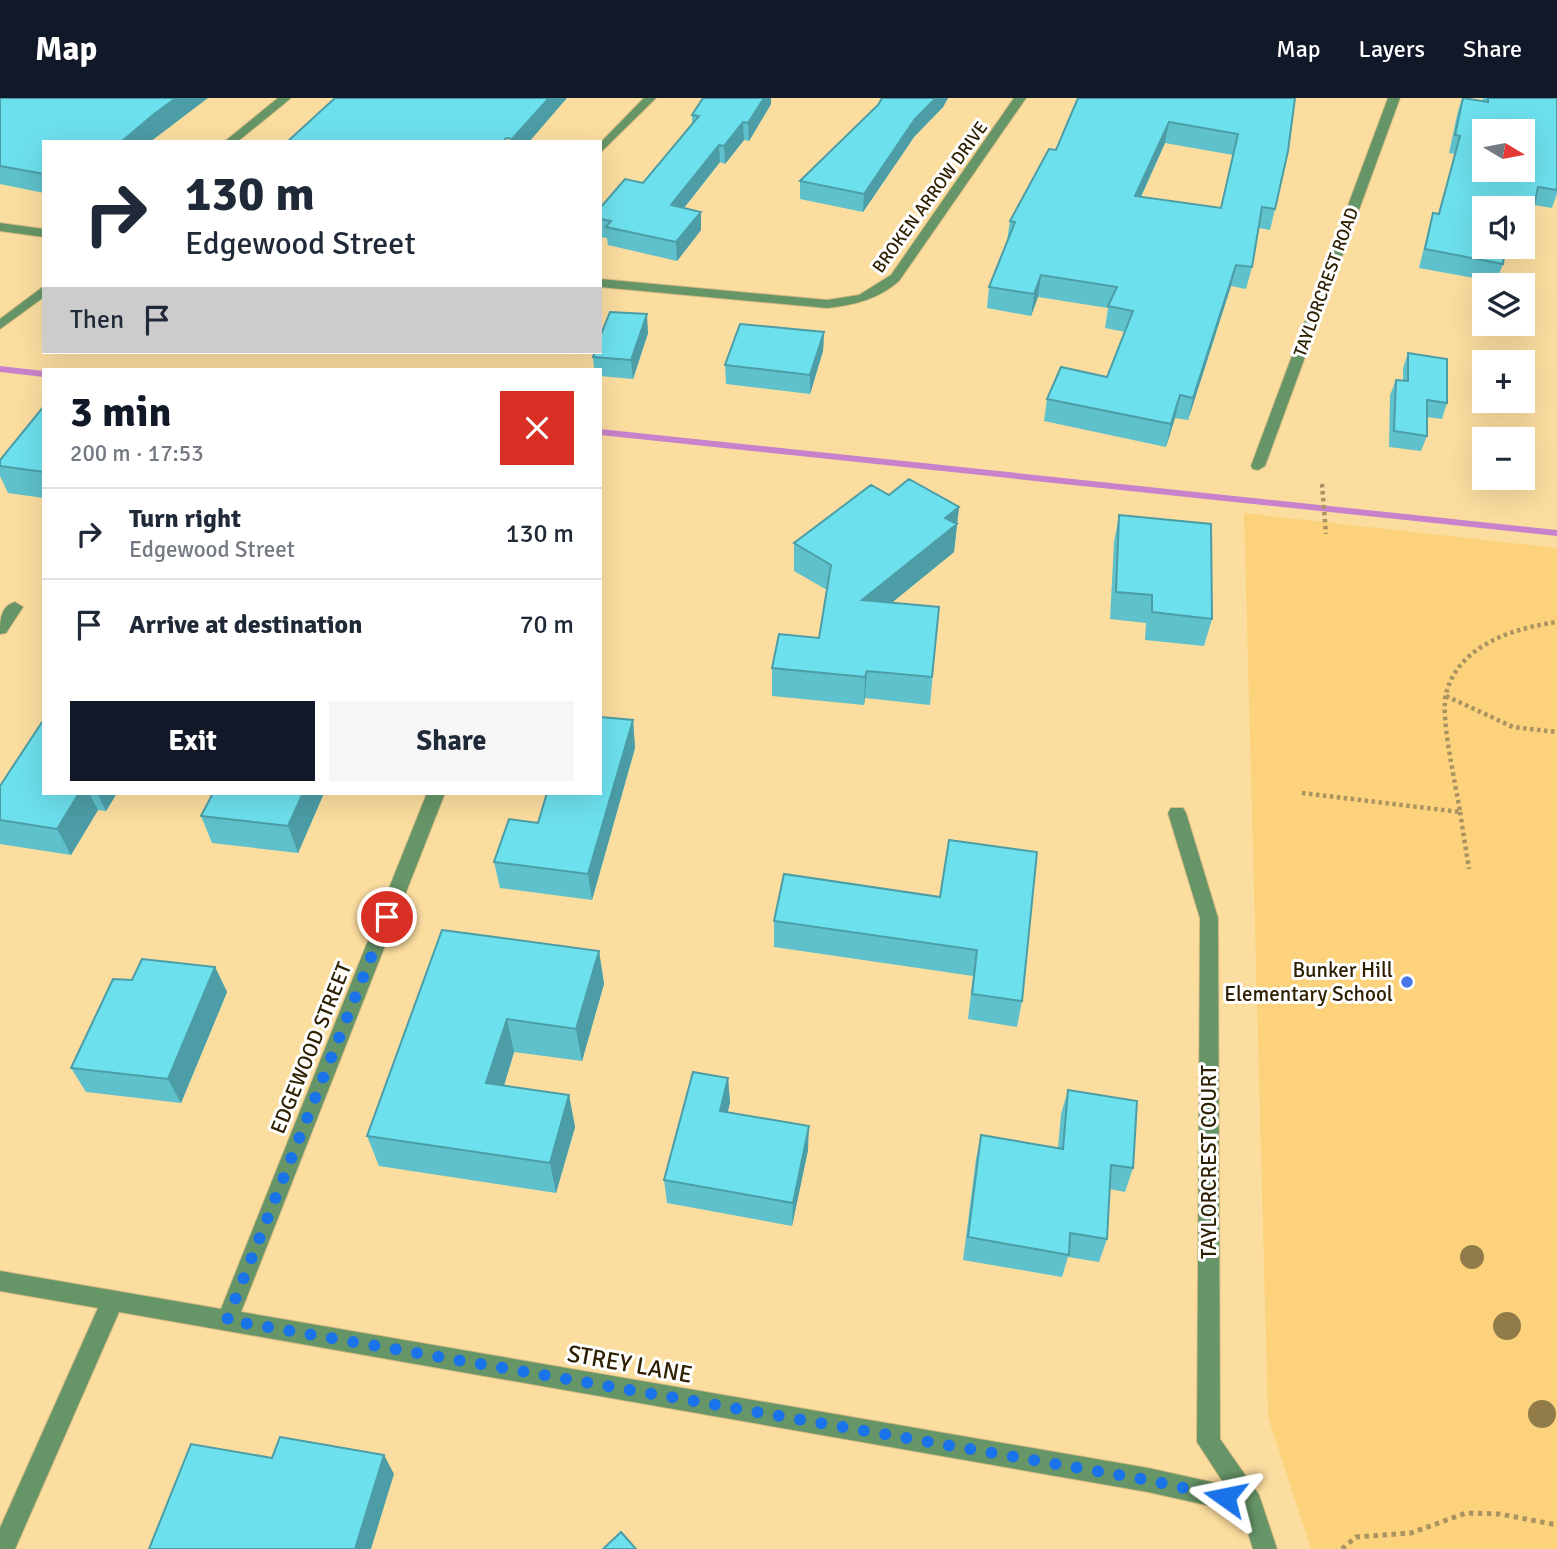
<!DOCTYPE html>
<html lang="en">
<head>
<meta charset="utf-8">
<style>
	:root { --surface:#fff; --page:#f6f6f7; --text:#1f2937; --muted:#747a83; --line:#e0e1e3; --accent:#111827 }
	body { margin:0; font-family:Signika,sans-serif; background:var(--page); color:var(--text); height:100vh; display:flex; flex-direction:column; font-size:26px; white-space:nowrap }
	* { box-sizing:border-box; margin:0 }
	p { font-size:23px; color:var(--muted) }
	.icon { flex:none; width:38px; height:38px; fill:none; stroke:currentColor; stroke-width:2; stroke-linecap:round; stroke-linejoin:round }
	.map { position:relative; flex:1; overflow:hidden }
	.side { position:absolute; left:42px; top:270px; width:560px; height:427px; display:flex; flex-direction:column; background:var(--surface); border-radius:0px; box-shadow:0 7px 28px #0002 }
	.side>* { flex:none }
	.banner { position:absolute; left:42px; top:42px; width:560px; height:214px; border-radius:0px; box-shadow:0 7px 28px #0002; background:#fff; color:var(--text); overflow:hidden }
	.needle { width:46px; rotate:100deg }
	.fabs { position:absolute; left:1472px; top:21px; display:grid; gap:14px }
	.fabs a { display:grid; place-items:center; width:63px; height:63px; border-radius:0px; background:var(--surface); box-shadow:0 7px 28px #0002; font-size:35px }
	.pin { position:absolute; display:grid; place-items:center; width:60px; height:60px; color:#fff; margin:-30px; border:4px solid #fff; border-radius:50%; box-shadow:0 2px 7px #0007 }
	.me { position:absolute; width:77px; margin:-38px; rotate:282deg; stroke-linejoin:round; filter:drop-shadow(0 0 5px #0008) }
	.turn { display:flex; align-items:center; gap:24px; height:147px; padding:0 28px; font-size:32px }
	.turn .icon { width:91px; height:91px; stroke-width:2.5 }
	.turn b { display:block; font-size:49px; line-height:60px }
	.then { display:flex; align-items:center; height:66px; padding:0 28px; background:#0003; gap:14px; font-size:26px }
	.round { display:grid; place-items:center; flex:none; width:74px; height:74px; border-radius:0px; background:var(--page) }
	.overview { display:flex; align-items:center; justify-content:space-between; height:119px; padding:0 28px }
	h1 { font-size:42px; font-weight:800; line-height:52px; color:var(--accent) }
	.action { display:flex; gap:14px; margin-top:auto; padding:14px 28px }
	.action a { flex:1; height:80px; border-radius:0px; background:var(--accent); color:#fff; font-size:28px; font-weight:800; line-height:80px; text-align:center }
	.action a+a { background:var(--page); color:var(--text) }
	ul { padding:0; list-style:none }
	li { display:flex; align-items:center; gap:21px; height:91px; padding:0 28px; border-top:2px solid var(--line) }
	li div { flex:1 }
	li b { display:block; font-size:26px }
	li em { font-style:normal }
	header { display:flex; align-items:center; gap:42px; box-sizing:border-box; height:98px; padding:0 35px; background:var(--accent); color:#fff }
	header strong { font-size:33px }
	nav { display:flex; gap:38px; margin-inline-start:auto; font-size:24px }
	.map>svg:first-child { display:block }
</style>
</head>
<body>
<header>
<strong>Map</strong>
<nav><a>Map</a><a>Layers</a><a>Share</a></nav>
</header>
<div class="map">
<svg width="1557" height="1451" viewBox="0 0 1557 1451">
	<rect width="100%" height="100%" fill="#fbdda0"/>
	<path fill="#fcd37c" d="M1244,415L1557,450V1451H1311L1268,1319Z"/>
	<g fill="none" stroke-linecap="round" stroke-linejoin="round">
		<path fill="#c882cb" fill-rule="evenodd" d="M0,268L44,273V279L0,274Z
			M600,331L1557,432V438L600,337Z"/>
		<g stroke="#d6bb83" stroke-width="2">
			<path id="minor" d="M278,0H291L237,44H224Z
				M644,0H656L600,55V45Z
				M1014,0H1026L899,183C878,201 855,207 827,210L600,189V181L827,202L859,197L891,177Z
				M1388,0H1400L1265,368L1258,372L1253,371L1251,368Z
				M0,125L44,131V139L0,133Z
				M44,188V199L0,231V221Z
				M15,504L23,509L6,535L0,536C0,524 0,508 15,504Z
				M427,695H445L241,1214L1148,1370L1225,1387L1197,1344L1200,820L1168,715L1171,710H1183L1186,715L1218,820L1220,1341L1259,1397L1277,1451H1253L1242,1415L1148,1394L119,1214L15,1451H0V1430L98,1210L0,1193V1173L221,1211Z"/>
		</g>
		<path stroke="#aa9361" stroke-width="4.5" stroke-dasharray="3.5 3.5" stroke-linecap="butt" d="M1322,386L1326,436
			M1446,598L1513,629L1557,634
			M1302,695L1460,714C1456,687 1440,619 1446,596C1458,547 1514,530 1557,524
			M1460,714L1469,771"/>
		<path stroke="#aa9361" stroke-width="5" stroke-dasharray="4.5 4.5" stroke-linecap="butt" d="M1342,1451L1356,1439L1411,1435L1466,1415L1500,1416L1557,1427"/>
		<use href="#minor" fill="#669567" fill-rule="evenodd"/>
	</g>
	<g fill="#917b48">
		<circle cx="1472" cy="1159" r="12"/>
		<circle cx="1507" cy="1228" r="14"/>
		<circle cx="1542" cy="1316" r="14"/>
	</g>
	<path fill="#5ec1cc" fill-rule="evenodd" d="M0,0L160,35L150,44H44V95L0,86Z
		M703,0H771V6L749,43L744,42L725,66L720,64L684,110L701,114V132L677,163L608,147L607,140L600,139V110L643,85L692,26V17Z
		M882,0H948L943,9L914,39L863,114L800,101V83L878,7Z
		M1078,0H1295L1275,111L1270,132L1259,130L1252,169L1246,191L1231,188L1188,322L1175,320L1166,349L1044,323L1047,301L1107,279L1125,234L1105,230L1108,210L1038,199L1031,218L987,210L989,189L1007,143L1010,123L1056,52ZM1165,45L1233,57L1221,110L1141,99Z
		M1462,0L1482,3L1483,0H1557V96L1552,110L1534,107L1526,131L1522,130V110H1484L1503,166L1496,184L1419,170L1428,133L1433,115L1438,116L1455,56L1449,55L1457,17Z
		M824,234L823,253L810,296L726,286L725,267Z
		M648,235L633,281L600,278V271H594L593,259Z
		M1408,255L1447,305L1442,321L1427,319V338L1421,353L1389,349L1390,297L1396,282L1403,283V270Z
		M44,308V400L8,395L0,378V362Z
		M889,397L959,409L954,454L891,505L939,509L930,607L865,600L864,607L772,598V570L819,540L827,492L794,473V445Z
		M1119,417L1212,521L1204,548L1145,542L1146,525L1110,521L1114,444Z
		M633,622L635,650L592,802L500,790L494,764L538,725Z
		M0,688L44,695H117L106,713L98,712L71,757L0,746Z
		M324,695L298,755L212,745L201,718Z
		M940,799L1022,903L1017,929L968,921L973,878L774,849V823Z
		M442,832L599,853L604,886L582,963L514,954L504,988L569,997L575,1029L556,1095L379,1068L367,1038Z
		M215,869L227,894L181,1005L86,994L71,970L132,882Z
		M728,980L730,1005L727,1014L808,1052L792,1128L667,1105L664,1082Z
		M1068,992L1133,1070L1125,1094L1110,1091L1107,1141L1099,1164L1068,1159L1062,1179L963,1162L976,1061L981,1037L1058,1050L1061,1016Z"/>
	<path fill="#4c9da6" d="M176,0H208L150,44H121L154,16Z
		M549,0H567L529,44H513L512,41Z
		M764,0H771V6L749,43L748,25Z
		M936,0H948L943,9L914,39L863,114L864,96L915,21Z
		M743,24L744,42L725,66L724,48Z
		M1169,24L1165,45L1131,120L1135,98Z
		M719,47L720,64L672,125L671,107Z
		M701,114V132L677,163L676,144Z
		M1236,167L1231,188L1188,322L1193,300Z
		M1041,177L1038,199L1031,218L1034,196Z
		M647,216L648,235L633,281L631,262Z
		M824,234L823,253L810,296V277Z
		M1180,297L1175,320L1166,349L1171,326Z
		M959,409L954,454L861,530L862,502L945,420Z
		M867,573L865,600L864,607L865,579Z
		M633,622L635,650L592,802L588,776Z
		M79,695H89L98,712L71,757L57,731Z
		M97,695H117L106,713Z
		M303,695H324L298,755L288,728Z
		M599,853L604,886L582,963L576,931Z
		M215,869L227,894L181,1005L168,981Z
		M507,921L514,954L495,1017L486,985Z
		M728,980L730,1005L722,1037L720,1013Z
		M569,997L575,1029L556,1095L550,1065Z
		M809,1028L808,1052L792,1128L793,1105Z
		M384,1357L394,1376L371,1451H355Z"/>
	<path fill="#6de0ed" stroke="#4c9da6" stroke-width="2" fill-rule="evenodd" d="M0,0H176L154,16L121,44H44V76L0,68Z
		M335,0H549L512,41L506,40L503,44H287Z
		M703,0H764L748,25L743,24L724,48L719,47L671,107L701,114L676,144L606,129L611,123L600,121V110L625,81L643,85L699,18L692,17Z
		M882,0H936L915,21L864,96L800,83L878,7Z
		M1078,0H1295L1288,53L1275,111L1262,109L1252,169L1236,167L1193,300L1180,297L1171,326L1047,301L1061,269L1107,279L1133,213L1108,208L1117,189L1041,177L1034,196L989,189L1015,124L1010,123L1049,51L1056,52ZM1169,24L1238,36L1221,110L1135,98Z
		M1463,0L1488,4V0H1557V92L1538,89L1533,112L1511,108V110H1484V149H1505L1503,166L1425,151L1433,115L1439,116L1460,38L1455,37ZM1484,33H1522V72H1484Z
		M610,214L647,216L631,262L593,259L595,254H600V239Z
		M740,226L824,234L810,277L725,267Z
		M1408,255L1447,261V305L1427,302V338L1394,333L1396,282L1408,283Z
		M44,308V374L0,368V362Z
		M909,381L959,409L945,420L957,426L862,502L939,509L932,579L867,573L865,579L772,570L779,536L819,540L831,467L794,445L871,387L889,397Z
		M1119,417L1211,426L1212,521L1152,514V497L1116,494Z
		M600,619L633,622L588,776L494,764L509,721L538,725L547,695H600Z
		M44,621V695H79L57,731L0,722V688Z
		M213,695H303L288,728L201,718Z
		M949,742L1037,754L1022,903L972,896L977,852L774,823L784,776L940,799Z
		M442,832L599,853L576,931L507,921L486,985L569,997L550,1065L367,1038Z
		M142,861L215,869L168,981L71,970L113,881L132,882Z
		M693,974L728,980L720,1013L809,1028L793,1105L664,1082Z
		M1068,992L1137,1003L1133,1070L1111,1067L1107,1141L1070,1135L1069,1157L968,1139L981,1037L1063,1051Z
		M280,1339L384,1357L355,1451H149L191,1346L272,1360Z
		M621,1434L636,1451H603Z"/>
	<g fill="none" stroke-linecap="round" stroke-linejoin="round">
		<path stroke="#1a73e8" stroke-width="12" stroke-dasharray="0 21.6" d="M387,819L227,1222L1148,1382L1225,1399"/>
	</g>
	<circle fill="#4876e8" stroke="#fff" stroke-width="2.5" cx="1407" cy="884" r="7"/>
	<g text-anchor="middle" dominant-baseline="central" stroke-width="6" stroke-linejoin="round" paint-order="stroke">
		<g font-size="18" fill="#2e2000" stroke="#fff">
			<text transform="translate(930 99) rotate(-54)">BROKEN ARROW DRIVE</text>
			<text transform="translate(1326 184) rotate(-70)">TAYLORCREST ROAD</text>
		</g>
		<g font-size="21" fill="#2e2000" stroke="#fff" text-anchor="end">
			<text x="1393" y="872">Bunker Hill<tspan x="1393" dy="24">Elementary School</tspan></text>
		</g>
		<g font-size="21" fill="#2e2000" stroke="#fff">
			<text transform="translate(311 950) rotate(-68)">EDGEWOOD STREET</text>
			<text transform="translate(1209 1064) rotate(-90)">TAYLORCREST COURT</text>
		</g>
		<g font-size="24" fill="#2e2000" stroke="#fff">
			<text transform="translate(630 1266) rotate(10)">STREY LANE</text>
		</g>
	</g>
</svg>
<div class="fabs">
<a><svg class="needle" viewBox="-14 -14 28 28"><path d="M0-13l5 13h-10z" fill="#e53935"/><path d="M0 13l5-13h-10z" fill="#747a83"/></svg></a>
<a><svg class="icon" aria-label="sound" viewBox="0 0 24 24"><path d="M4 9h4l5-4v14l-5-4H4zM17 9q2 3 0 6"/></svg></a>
<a><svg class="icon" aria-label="layers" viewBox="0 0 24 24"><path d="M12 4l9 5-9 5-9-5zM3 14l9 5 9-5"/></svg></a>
<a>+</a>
<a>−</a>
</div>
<div class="pin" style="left:387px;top:819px;background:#d93025"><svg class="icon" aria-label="arrive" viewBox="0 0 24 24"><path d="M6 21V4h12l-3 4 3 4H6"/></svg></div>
<svg class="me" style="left:1225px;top:1399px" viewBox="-20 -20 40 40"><path d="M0-17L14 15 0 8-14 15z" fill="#1a73e8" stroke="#fff" stroke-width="4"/></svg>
<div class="banner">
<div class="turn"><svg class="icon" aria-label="right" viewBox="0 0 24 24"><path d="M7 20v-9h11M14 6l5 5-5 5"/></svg><div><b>130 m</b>Edgewood Street</div></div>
<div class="then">Then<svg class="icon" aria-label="arrive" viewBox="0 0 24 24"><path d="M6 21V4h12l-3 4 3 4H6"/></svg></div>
</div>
<section class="side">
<div class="overview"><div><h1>3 min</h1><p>200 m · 17:53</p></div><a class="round" style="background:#d93025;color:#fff"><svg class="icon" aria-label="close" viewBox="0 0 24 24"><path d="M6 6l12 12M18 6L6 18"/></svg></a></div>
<ul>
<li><svg class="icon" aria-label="right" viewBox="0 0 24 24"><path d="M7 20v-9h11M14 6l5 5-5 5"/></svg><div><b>Turn right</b><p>Edgewood Street</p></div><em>130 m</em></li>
<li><svg class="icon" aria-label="arrive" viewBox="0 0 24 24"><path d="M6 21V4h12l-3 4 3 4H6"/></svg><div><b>Arrive at destination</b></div><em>70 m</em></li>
</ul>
<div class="action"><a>Exit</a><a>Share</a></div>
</section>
</div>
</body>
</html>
